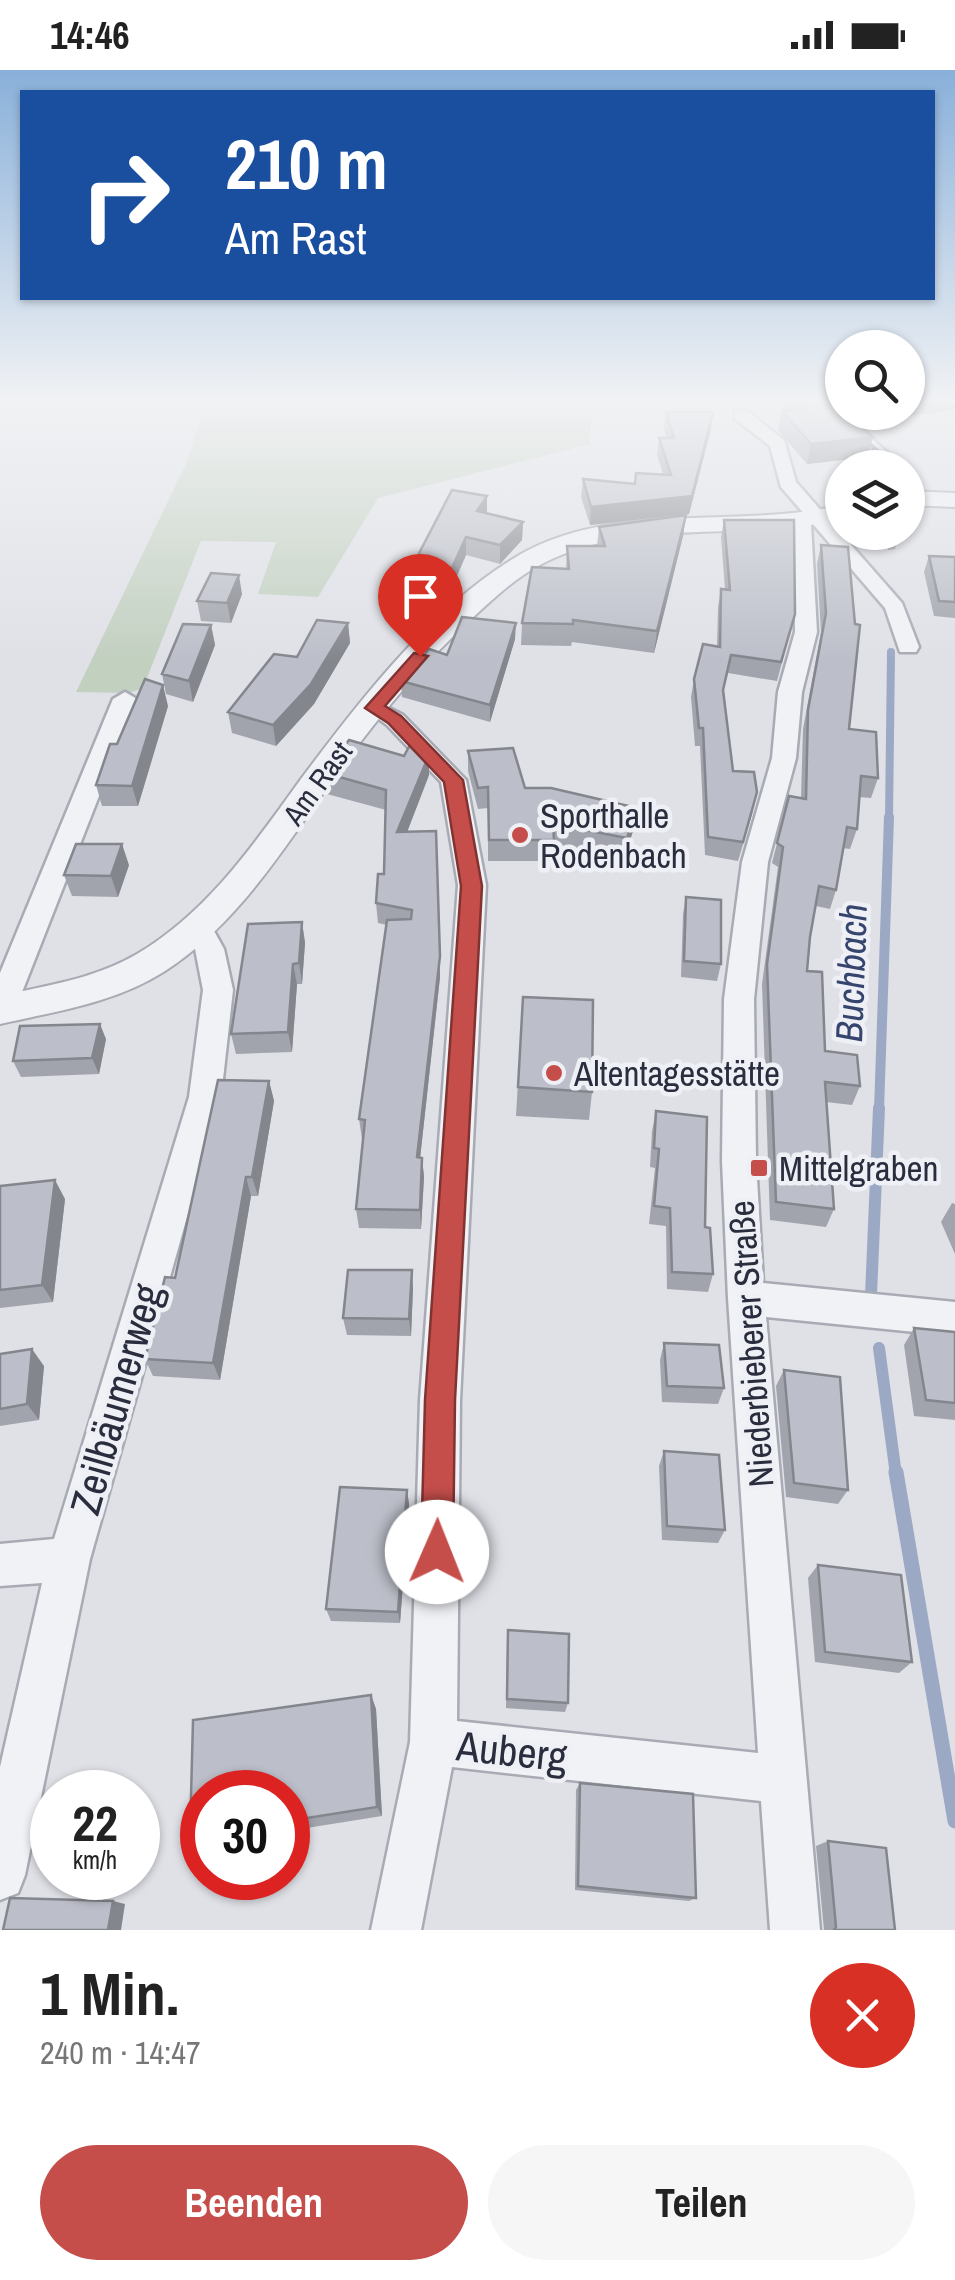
<!DOCTYPE html>
<html lang="de">
<head>
<meta charset="utf-8">
<style>
	:root { --surface:#fff; --page:#f6f6f6; --text:#222; --muted:#767676; --accent:#c54e4b }
	body { margin:0; font-family:"Archivo Narrow",sans-serif; background:var(--page); color:var(--text); height:100vh; display:flex; flex-direction:column; font-size:38px; white-space:nowrap }
	* { box-sizing:border-box; margin:0 }
	p { font-size:32px; color:var(--muted) }
	.icon { flex:none; width:55px; height:55px; fill:none; stroke:currentColor; stroke-width:2; stroke-linecap:round; stroke-linejoin:round }
	.map { position:relative; height:1860px; overflow:hidden }
	.panel { display:flex; flex-direction:column; background:var(--surface); flex:1 }
	.panel>* { flex:none }
	.banner { position:absolute; left:20px; top:20px; width:915px; height:210px; border-radius:0px; box-shadow:0 2px 8px #0004; background:#1a4fa0; color:#fff; overflow:hidden }
	.buttons { position:absolute; left:825px; top:260px; display:grid; gap:20px }
	.buttons a { display:grid; place-items:center; width:100px; height:100px; border-radius:50%; background:var(--surface); box-shadow:0 2px 8px #0004; font-size:50px }
	.speed { position:absolute; left:30px; top:1700px; display:flex; gap:20px; font-size:50px; font-weight:700; text-align:center }
	.speed>* { display:grid; place-content:center; width:130px; height:130px; border-radius:50%; background:var(--surface); box-shadow:0 2px 8px #0004; line-height:1 }
	.speed small { font-size:25px; font-weight:400 }
	.speed .limit { border:15px solid #d22; background:#fff; color:#111 }
	.pin { position:absolute; display:grid; place-items:center; width:85px; height:85px; color:#fff; margin:-102px -42px; border-radius:50% 50% 50% 0; rotate:-45deg; box-shadow:0 0 10px #0007 }
	.pin .icon { rotate:45deg }
	.me { position:absolute; width:110px; margin:-55px; rotate:1deg; stroke-linejoin:round; filter:drop-shadow(0 0 8px #0008) }
	.turn { display:flex; align-items:center; gap:35px; height:210px; padding:0 40px; font-size:45px }
	.turn .icon { width:130px; height:130px; stroke-width:2.5 }
	.turn b { display:block; font-size:70px; line-height:85px }
	.round { display:grid; place-items:center; flex:none; width:105px; height:105px; border-radius:52px; background:var(--page) }
	.overview { display:flex; align-items:center; justify-content:space-between; height:170px; padding:0 40px }
	h1 { font-size:60px; font-weight:800; line-height:75px }
	.button { display:flex; gap:20px; margin-top:auto; padding:20px 40px }
	.button a { flex:1; height:115px; border-radius:60px; background:var(--accent); color:#fff; font-size:40px; font-weight:800; line-height:115px; text-align:center }
	.button a+a { background:var(--page); color:var(--text) }
	.status { display:flex; justify-content:space-between; align-items:center; height:70px; padding:0 50px; background:var(--surface); direction:ltr }
	.status svg { height:28px; fill:currentColor }
	.map>svg:first-child { display:block }
</style>
</head>
<body>
<div class="status"><b>14:46</b><svg viewBox="0 0 49 12"><path d="M0 12V9h3v3zM5 12V6h3v6zM10 12V3h3v9zM15 12V0h3v12zM26 1h20v11H26zM47 4h2v5h-2z"/></svg></div>
<div class="map">
<svg width="955" height="1860" viewBox="0 0 955 1860">
	<rect width="100%" height="100%" fill="#dfe1e7"/>
	<path fill="#c2d0c0" d="M207,331H592L590,374L378,428L318,527L258,524L276,472L201,471L143,618L129,623L76,622L185,396Z"/>
	<g fill="none" stroke-linecap="round" stroke-linejoin="round">
		<path stroke="#9ca9c5" stroke-width="8" d="M889,749L891,582"/>
		<path stroke="#9ca9c5" stroke-width="10" d="M879,1040L889,747"/>
		<path stroke="#9ca9c5" stroke-width="12" d="M871,1225L879,1038
			M879,1278L896,1405"/>
		<path stroke="#9ca9c5" stroke-width="15" d="M896,1402L955,1751"/>
		<g stroke="#a8abb4" stroke-width="5">
			<path id="minor" d="M811,331H829L905,398H885Z
				M735,341H747L784,370L796,412L902,533L919,577L916,582H900L885,538L781,417L770,376L735,349Z
				M794,450L811,454L817,562L802,622L796,688L768,792L754,929L756,1091L763,1213L955,1232V1266L766,1247L820,1860H770L761,1731L452,1697L421,1860H371L410,1672L420,1330L458,815L441,712L387,655L362,637L374,630L403,645L466,710L486,815L460,1330L457,1651L758,1683L728,1228L722,1091L724,929L742,792L772,688L778,622L795,562Z
				M125,622L137,629L15,940L11,948L0,951V903L113,629Z
				M199,849L209,852L224,879L233,920L221,1027L90,1489L25,1805L18,1823L0,1830V1697L42,1513L0,1516V1474L54,1469L189,1027L203,920L195,879L185,859Z"/>
		</g>
		<g stroke="#a8abb4" stroke-width="4">
			<path id="tertiary" d="M908,421L955,423V437L908,435Z
				M842,435V449C743,473 630,445 538,496C512,510 489,533 467,553C423,594 383,641 347,690C291,765 246,848 165,901C115,933 57,941 0,954V926C48,915 94,909 137,884C208,842 254,774 301,709C360,630 430,539 516,487C613,429 736,460 842,435Z"/>
		</g>
		<use href="#minor" fill="#f1f2f6" fill-rule="evenodd"/>
		<use href="#tertiary" fill="#f1f2f6" fill-rule="evenodd"/>
	</g>
	<path fill="#a2a4ad" d="M780,331H832L868,387L807,394L778,360L782,341L784,340L779,335Z
		M955,331V340L858,351L848,342H908Z
		M666,342L711,359L689,444L590,455L581,427L583,409L635,414L663,404L657,385L659,368H667L664,359Z
		M872,375L886,388L904,398H871L869,388Z
		M486,443L523,452L522,470L500,494L466,485L443,538L397,534L396,515L416,489Z
		M686,445L683,466L654,583L572,572L571,576L521,575L522,553L566,499L567,476H597L599,457Z
		M724,450L795,544L777,611L728,603L723,623L733,701L753,741L738,791L705,785L700,676H695L691,627L694,609L717,577L718,537L721,519H725L721,467Z
		M885,462H899L895,479L888,480Z
		M821,475L849,659L878,708L871,728L859,727L857,759L850,779L843,778L836,820L830,839L816,836L810,867L807,901L825,981L860,1016L852,1035L826,1032L834,1139L826,1157L770,1150L762,914L778,797L772,793L789,726L801,728L803,659L821,562L817,494Z
		M929,486L955,487V548L934,546L924,502Z
		M242,524L231,553L201,551L197,531Z
		M348,553L350,573L314,634L276,676L232,663L228,642L297,587Z
		M211,555L215,575L193,632L166,624L162,604Z
		M515,569L490,652L402,627L401,611L447,585Z
		M168,636L138,736H102L96,715L117,674Z
		M468,681L525,718L634,758L624,789L554,775L553,791H488V738L478,739L468,701Z
		M325,703L429,705L407,762L440,907L420,1088H422L424,1107L421,1159L359,1158L356,1139L363,1069H362L359,1049L387,855L378,853L376,833L384,804L386,740L327,724Z
		M129,795L118,827L72,826L64,805Z
		M686,827L721,894L717,911L681,907L683,844Z
		M302,852L305,873L302,914H297L292,982L236,984L231,964Z
		M523,927L592,1022L589,1050L516,1046Z
		M106,969L99,1004L21,1007L13,991Z
		M269,1011L274,1031L258,1126H251L220,1310L153,1306L145,1289Z
		M656,1041L705,1157L713,1204L708,1222L667,1219L666,1156L649,1154L655,1098L650,1097L652,1061Z
		M0,1116L65,1129L53,1232L0,1238Z
		M952,1133L955,1134V1184L941,1152Z
		M413,1218L411,1266L347,1265L343,1248Z
		M914,1258L955,1262V1350L914,1346L904,1275Z
		M664,1273L724,1318L718,1334L662,1332L660,1290Z
		M0,1284L44,1296L39,1350L0,1356Z
		M784,1300L848,1420L838,1434L786,1427L776,1316Z
		M664,1381L725,1460L718,1473L662,1470L659,1396Z
		M407,1420L409,1434L400,1553L331,1551L326,1539Z
		M818,1495L912,1592L899,1603L815,1592L808,1508Z
		M507,1571L568,1633L565,1642L506,1638Z
		M371,1625L376,1639L382,1746L288,1761V1722H202V1773L190,1765L193,1650Z
		M580,1713L696,1828L689,1831L575,1820L576,1720Z
		M828,1771L895,1860H824L816,1776Z"/>
	<path fill="#84868d" d="M908,331H955V340L858,351L860,342H908Z
		M713,342L711,359L689,444L590,455L591,437L692,426Z
		M873,367L868,387L807,394L811,374Z
		M487,426V443L477,441Z
		M686,445L683,466L654,583L657,561Z
		M523,452L522,470L500,494V475Z
		M466,467V485L443,538L442,520Z
		M239,505L242,524L231,553L227,533Z
		M348,553L350,573L314,634L276,676L273,655Z
		M516,553L515,569L490,652V635Z
		M211,555L215,575L193,632L189,611Z
		M163,615L168,636L138,736L132,716Z
		M429,685V705L399,783L397,762Z
		M637,738L634,758L624,789L627,768Z
		M436,761L440,907L418,1107L417,1087Z
		M122,774L129,795L118,827L111,806Z
		M302,852L305,873L302,914L299,893Z
		M293,894L297,914L292,982L288,962Z
		M100,954L106,969L99,1004L92,988Z
		M269,1011L274,1031L258,1126L252,1107Z
		M422,1088L424,1107L421,1159L420,1140Z
		M246,1107L251,1126L220,1310L213,1293Z
		M55,1110L65,1129L53,1232L42,1215Z
		M412,1200L413,1218L411,1266L409,1249Z
		M32,1279L44,1296L39,1350L27,1334Z
		M407,1420L409,1434L400,1553L398,1542Z
		M371,1625L376,1639L382,1746L377,1737Z
		M113,1831L125,1834L121,1860H108Z"/>
	<path fill="#bcbfc9" stroke="#84868d" stroke-width="2.5" d="M799,331H832L842,342H845L873,367L811,374L782,341L806,338Z
		M666,342H713L692,426L591,437L583,409L635,414L636,403L671,405L659,368H674Z
		M872,375L886,388L905,392L904,398H877Z
		M452,420L487,426L477,441L523,452L500,475L466,467L442,520L396,515L409,489H416Z
		M686,445L657,561L573,550V554L522,553L532,497L569,499L567,476H605L599,457Z
		M724,450H794L795,544L781,592L731,585L723,620L733,701L754,702L757,722L743,772L708,767L703,658H699L694,609L703,574L720,577L721,519L730,520Z
		M821,475L848,477L855,554L860,555L849,659L876,662L878,708L861,706L857,759L847,757L836,820L819,816L810,867L807,901L822,902L825,981L857,985L860,1016L825,1012L834,1139L776,1132L767,894L783,777L777,773L789,726L806,729L808,640L826,543Z
		M929,486L955,487V532L939,531Z
		M211,503L239,505L227,533L197,531Z
		M462,547L516,553L490,635L401,611L429,579L447,585Z
		M317,550L348,553L311,614L273,655L228,642L274,584L297,587Z
		M183,554L211,555L189,611L162,604Z
		M145,609L163,615L132,716L96,715L110,674H117Z
		M413,669L429,685L397,762L436,761L440,886L417,1087L422,1088L420,1140L356,1139L365,1050L359,1049L387,850L411,849L412,840L376,833L378,804H384L386,720L325,703L349,670L404,686Z
		M513,678L525,718H551L637,738L627,768L553,754L554,770H489L488,717L478,718L468,681Z
		M76,774H122L111,806L64,805Z
		M686,827L721,830V894L684,891Z
		M302,852L299,893L293,894L288,962L231,964L248,854Z
		M523,927L593,930L592,1022L518,1017Z
		M100,954L92,988L13,991L20,956Z
		M218,1010L269,1011L252,1107H246L213,1293L145,1289L165,1207L175,1208Z
		M656,1041L707,1047L705,1157L710,1158L713,1204L672,1202L670,1138L654,1136L659,1079L654,1078Z
		M55,1110L42,1215L0,1220V1116Z
		M348,1200H412L409,1249L343,1248Z
		M914,1258L955,1262V1333L926,1330Z
		M664,1273L719,1275L724,1318L667,1316Z
		M32,1279L27,1334L0,1339V1284Z
		M784,1300L840,1307L848,1420L794,1413Z
		M664,1381L719,1385L725,1460L667,1456Z
		M340,1417L407,1420L398,1542L326,1539Z
		M818,1495L901,1505L912,1592L825,1582Z
		M508,1560L569,1564L568,1633L507,1629Z
		M371,1625L377,1737L288,1751V1722H202V1763L190,1765L193,1650Z
		M580,1713L693,1724L696,1828L578,1816Z
		M828,1771L886,1778L895,1860H834L836,1857Z
		M10,1828L113,1831L108,1860H3Z"/>
	<linearGradient id="sky" x2="0" y2="1"><stop stop-color="#89b0da"/><stop offset="0.56" stop-color="#f1f2f4"/><stop offset="1" stop-color="#f1f2f4" stop-opacity="0"/></linearGradient>
	<rect width="955" height="591" fill="url(#sky)"/>
	<path fill="#c54e4b" stroke="#803331" stroke-width="2.5" d="M414,583L428,586L385,636L401,646L463,710L482,816L455,1330L453,1482L448,1493L437,1498L425,1493L421,1482L425,1330L461,816L444,712L388,653L365,638Z"/>
	<g fill="#c54e4b" stroke="#eef0f5" stroke-width="4">
		<circle cx="520" cy="765" r="10"/>
		<circle cx="554" cy="1003" r="10"/>
		<rect x="749" y="1088" width="20" height="20" rx="5"/>
	</g>
	<g text-anchor="middle" dominant-baseline="central" stroke-width="9" stroke-linejoin="round" paint-order="stroke">
		<g font-size="30" fill="#292d3d" stroke="#eef0f5">
			<text transform="translate(317 713) rotate(-54)">Am Rast</text>
		</g>
		<g font-size="35" fill="#292d3d" stroke="#eef0f5" text-anchor="start">
			<text x="540" y="745">Sporthalle<tspan x="540" dy="40">Rodenbach</tspan></text>
			<text x="574" y="1003">Altentagesstätte</text>
			<text x="779" y="1098">Mittelgraben</text>
		</g>
		<g font-size="35" fill="#292d3d" stroke="#eef0f5">
			<text transform="translate(751 1274) rotate(-94)">Niederbieberer Straße</text>
		</g>
		<g font-size="38" font-style="italic" fill="#36456e" stroke="#eef0f5">
			<text transform="translate(851 903) rotate(-88)">Buchbach</text>
		</g>
		<g font-size="42" fill="#292d3d" stroke="#eef0f5">
			<text transform="translate(116 1329) rotate(-74)">Zeilbäumerweg</text>
			<text transform="translate(512 1681) rotate(6)">Auberg</text>
		</g>
	</g>
</svg>
<div class="buttons">
<a><svg class="icon" aria-label="search" viewBox="0 0 24 24"><circle cx="10" cy="10" r="6"/><path d="M15 15l6 6"/></svg></a>
<a><svg class="icon" aria-label="layers" viewBox="0 0 24 24"><path d="M12 4l9 5-9 5-9-5zM3 14l9 5 9-5"/></svg></a>
</div>
<div class="speed"><div>22<small>km/h</small></div><div class="limit">30</div></div>
<div class="pin" style="left:420px;top:586px;background:#d93025"><svg class="icon" aria-label="arrive" viewBox="0 0 24 24"><path d="M6 21V4h12l-3 4 3 4H6"/></svg></div>
<svg class="me" style="left:437px;top:1482px" viewBox="-20 -20 40 40"><circle r="19" fill="#fff"/><path d="M0-13L10 11 0 6-10 11z" fill="#c54e4b"/></svg>
<div class="banner">
<div class="turn"><svg class="icon" aria-label="right" viewBox="0 0 24 24"><path d="M7 20v-9h11M14 6l5 5-5 5"/></svg><div><b>210 m</b>Am Rast</div></div>
</div>
</div>
<section class="panel">
<div class="overview"><div><h1>1 Min.</h1><p>240 m · 14:47</p></div><a class="round" style="background:#d93025;color:#fff"><svg class="icon" aria-label="close" viewBox="0 0 24 24"><path d="M6 6l12 12M18 6L6 18"/></svg></a></div>
<div class="button"><a>Beenden</a><a>Teilen</a></div>
</section>
</body>
</html>
